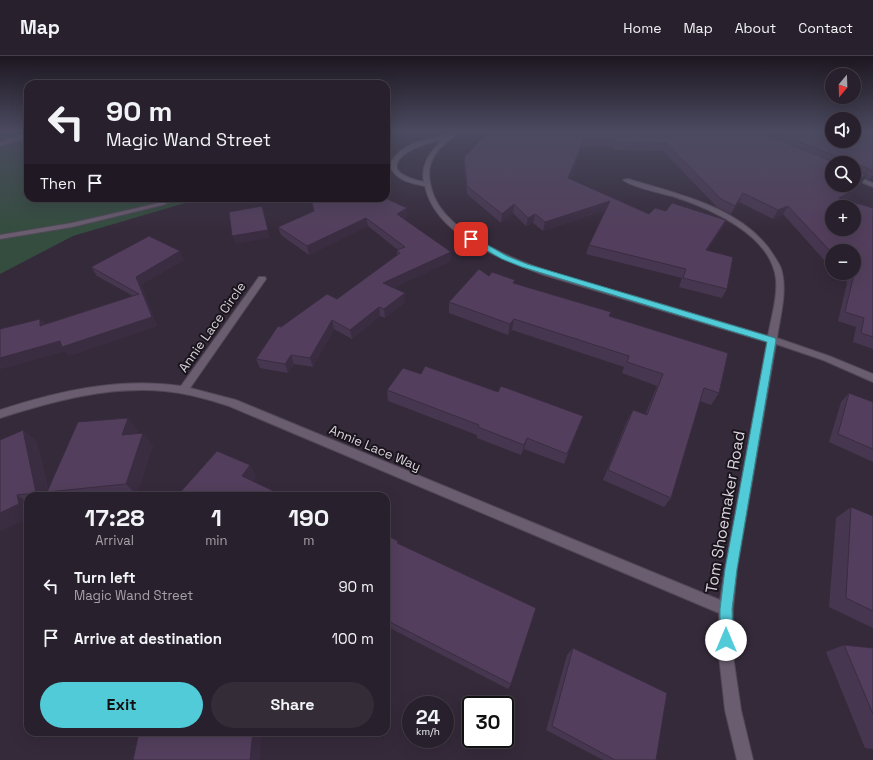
<!DOCTYPE html>
<html lang="en">
<head>
<meta charset="utf-8">
<style>
	:root { --surface:#28202c; --page:#342d38; --text:#f1f3f6; --muted:#a5a3a9; --line:#443e48; --accent:#52cbd9 }
	body { margin:0; font-family:"Space Grotesk",sans-serif; background:var(--page); color:var(--text); height:100vh; display:flex; flex-direction:column; font-size:15px; white-space:nowrap }
	* { box-sizing:border-box; margin:0 }
	p { font-size:13px; color:var(--muted) }
	.icon { flex:none; width:22px; height:22px; fill:none; stroke:currentColor; stroke-width:2; stroke-linecap:round; stroke-linejoin:round }
	.map { position:relative; flex:1; overflow:hidden }
	.details { position:absolute; left:24px; top:436px; width:366px; height:244px; display:flex; flex-direction:column; background:var(--surface); border-radius:12px; box-shadow:0 4px 16px #0002,0 0 0 1px var(--line) }
	.details>* { flex:none }
	.banner { position:absolute; left:24px; top:24px; width:366px; height:122px; border-radius:12px; box-shadow:0 4px 16px #0002,0 0 0 1px var(--line); background:#28202c; color:var(--text); overflow:hidden }
	.needle { width:26px; rotate:199deg }
	.tools { position:absolute; left:825px; top:12px; display:grid; gap:8px }
	.tools a { display:grid; place-items:center; width:36px; height:36px; border-radius:50%; background:var(--surface); box-shadow:0 4px 16px #0002,0 0 0 1px var(--line); font-size:20px }
	.speed { position:absolute; left:402px; top:640px; display:flex; gap:8px; font-size:20px; font-weight:700; text-align:center }
	.speed>* { display:grid; place-content:center; width:52px; height:52px; border-radius:50%; background:var(--surface); box-shadow:0 4px 16px #0002,0 0 0 1px var(--line); line-height:1 }
	.speed small { font-size:10px; font-weight:400 }
	.speed .limit { border:2px solid #111; border-radius:6px; background:#fff; color:#111 }
	.pin { position:absolute; display:grid; place-items:center; width:34px; height:34px; color:#fff; margin:-17px; border-radius:8px; box-shadow:0 2px 6px #0006 }
	.me { position:absolute; width:44px; margin:-22px; rotate:0deg; stroke-linejoin:round; filter:drop-shadow(0 0 3px #0008) }
	.turn { display:flex; align-items:center; gap:14px; height:84px; padding:0 16px; font-size:18px }
	.turn .icon { width:52px; height:52px; stroke-width:2.5 }
	.turn b { display:block; font-size:28px; line-height:34px }
	.then { display:flex; align-items:center; height:38px; padding:0 16px; background:#0003; gap:8px; font-size:15px }
	.eta { display:flex; justify-content:space-evenly; align-items:center; height:68px; text-align:center }
	.eta b { font-size:24px; font-weight:700; line-height:28px }
	.action { display:flex; gap:8px; margin-top:auto; padding:8px 16px }
	.action a { flex:1; height:46px; border-radius:24px; background:var(--accent); color:#111; font-size:16px; font-weight:700; line-height:46px; text-align:center }
	.action a+a { background:var(--page); color:var(--text) }
	ul { padding:0; list-style:none }
	li { display:flex; align-items:center; gap:12px; height:52px; padding:0 16px }
	li div { flex:1 }
	li b { display:block; font-size:15px }
	li em { font-style:normal }
	header { display:flex; align-items:center; gap:24px; box-sizing:border-box; height:56px; padding:0 20px; background:var(--surface); border-bottom:1px solid var(--line) }
	header strong { font-size:19px }
	nav { display:flex; gap:22px; margin-inline-start:auto; font-size:14px }
	.map>svg:first-child { display:block }
</style>
</head>
<body>
<header>
<strong>Map</strong>
<nav><a>Home</a><a>Map</a><a>About</a><a>Contact</a></nav>
</header>
<div class="map">
<svg width="873" height="704" viewBox="0 0 873 704">
	<rect width="100%" height="100%" fill="#352a3a"/>
	<path fill="#344d3e" d="M0,76H28V142H202L73,180L0,218Z"/>
	<g fill="none" stroke-linecap="round" stroke-linejoin="round">
		<g stroke="#514856" stroke-width="2">
			<path id="minor" d="M452,76H459C448,86 436,92 431,107C428,115 429,123 431,131C445,195 582,225 637,241C681,254 725,267 768,280C771,262 778,241 776,223C771,178 709,152 672,140C660,137 632,131 623,124L628,123C678,138 745,152 774,200C777,205 781,210 782,216C787,237 780,261 777,282L829,300L873,318V326L823,304L776,288L737,513L733,553V600L741,654L753,704H737L725,654L719,600V557L229,350C208,343 186,337 164,335C108,330 53,345 0,362V354C58,335 120,321 181,330L259,221H265L266,223L190,332L236,344L720,544L725,513L767,286L544,219C502,204 435,179 425,130C411,127 396,125 390,110C393,95 414,86 429,83C437,81 445,81 452,76ZM442,84C431,95 420,109 424,126C367,114 412,88 442,84Z
				M28,77V81L0,90V86Z
				M854,119L873,127V131L854,123Z
				M170,142H178L163,149L72,171L0,183V179L72,167L159,147Z"/>
		</g>
		<use href="#minor" fill="#695d6f" fill-rule="evenodd"/>
	</g>
	<path fill="#473650" fill-rule="evenodd" d="M489,76H873V122L869,124L865,122L861,128L853,131L851,141L845,144L873,152V293L853,286L856,271L838,265L847,227L843,217H854V195H832V204H824L783,158L773,163L739,146L731,158L717,151L663,95L614,94L613,91H582L570,123L649,158L666,155L726,164L722,172L707,195L727,233L722,242L679,231L682,222L586,198L589,189L605,154L543,175L533,167L526,170L513,157L501,167L467,138L464,109V101ZM832,107H854V129Z
		M310,142H385L407,152V161L404,163L451,205L393,232L405,246L385,262L380,260L352,283L334,273L313,311L294,308L288,317L260,312L256,303L281,271L337,243L397,199V194H398L368,170L309,199L281,179L278,171L314,155Z
		M180,195L184,204L141,229L157,270L69,300L65,295L0,313L40,263L45,268L133,240L97,220L91,211Z
		M489,220L514,227L610,260L719,337L711,349L700,345L671,442L664,451L603,424L627,365L633,354L645,359L657,330L622,317L624,311L512,274L508,279L449,257V246Z
		M421,318L498,336L583,360L564,408L524,393L521,399L477,382V379L388,345L387,334Z
		M849,337L873,346V406L829,386L841,346Z
		M23,374L37,386L48,434L138,374L137,377L153,389L137,439L131,440H52L48,437L49,440H28V462L0,475Z
		M851,451L873,460V572L829,551L836,462Z
		M386,479L398,485L399,488L511,628L508,633L386,570Z
		M844,589L873,592V693L865,692L826,596Z
		M573,592L656,704H603L546,674L567,599Z"/>
	<path fill="#3a2c41" d="M584,83L582,91L567,130L568,122Z
		M867,119L861,128L840,136L845,129H854V125Z
		M873,119V122L869,124Z
		M857,132L851,141L833,151L839,142Z
		M743,137L739,146L731,158L735,150Z
		M610,145L607,153L543,175L545,166Z
		M514,148L513,157L501,167L502,158Z
		M262,150L270,182L236,188L232,180Z
		M788,150L783,158L773,163L778,154Z
		M407,152V161L398,166L397,158Z
		M535,158L533,167L526,170L528,162Z
		M366,162L368,170L309,199L307,190Z
		M726,164L722,172L702,203L706,194Z
		M180,195L184,204L141,229L157,270L69,300L65,295L0,313V302L152,261L136,221Z
		M451,196V205L384,236L383,227Z
		M405,237V246L385,262L384,253Z
		M379,251L380,260L352,283L350,274Z
		M40,263L48,272L40,270Z
		M514,263L512,274L508,279L510,268Z
		M332,264L334,273L313,311L310,302Z
		M291,299L294,308L288,317L285,308Z
		M128,362L138,374L133,391L122,379Z
		M23,374L37,386L48,436H47L48,437L49,440H40L36,437Z
		M143,377L153,389L137,439L126,428Z
		M527,382L524,393L521,399L524,389Z
		M250,409L257,421L249,431L242,420Z
		M17,439L28,446V462L0,475V457Z
		M253,676H262L260,704H250Z"/>
	<path fill="#533f5d" stroke="#3a2c41" fill-rule="evenodd" d="M489,76H759L837,107H832V129H849L857,132L839,142L873,152V281L861,277L864,262L845,256L854,218V195H830L788,150L778,154L743,137L735,150L721,143L666,87L617,86L616,83H584L568,122L649,158L655,152L666,155L672,147L726,164L706,194L733,201L727,233L683,222L686,213L589,189L610,145L545,166L535,158L528,162L514,148L502,158L467,130L464,101ZM832,151H854V173H832Z
		M774,76H832V85H854V76H873V115L859,109V116L867,119L854,125V107H838V101Z
		M311,142H385L407,152L397,158L451,196L383,227L405,237L384,253L379,251L350,274L332,264L310,302L291,299L285,308L256,303L278,270L281,271L327,238L337,243L400,197L397,194L405,191L366,162L307,190L278,171L314,155Z
		M262,150L268,174L232,180L229,156Z
		M149,180L180,195L136,221L152,261L62,291L60,285L0,302V273L40,263V270L139,238L91,211Z
		M479,213L489,220L492,216L515,224L513,227L611,256L609,260L728,297L719,337L704,332L671,442L608,414L633,354L647,359L663,318L627,306L629,300L514,263L510,268L449,246Z
		M425,310L498,336L501,330L583,360L567,398L527,382L524,389L478,371L479,369L387,334L403,312L421,318Z
		M849,337L873,346V393L838,378Z
		M128,362L122,379L143,377L126,428L47,436L78,366Z
		M23,374L36,437L17,439L19,448L0,457V384Z
		M217,395L250,409L242,420L284,440H177Z
		M851,451L873,460V555L846,542Z
		M386,479L398,485L397,487L536,552L511,628L386,564Z
		M844,589L873,592V658Z
		M573,592L667,637L656,704H615L552,670Z
		M139,676H253L250,704H133Z"/>
	<linearGradient id="sky" x2="0" y2="1"><stop stop-color="#1d1720"/><stop offset="0.43" stop-color="#4b4a60"/><stop offset="1" stop-color="#4b4a60" stop-opacity="0"/></linearGradient>
	<rect width="873" height="175" fill="url(#sky)"/>
	<path fill="#52cbd9" stroke="#35848d" d="M468,181H473L507,200L527,208L775,282L776,284L737,513L732,553L733,584L731,589L726,591L722,589L720,584V553L725,513L767,286L522,211L502,203L468,184Z"/>
	<g text-anchor="middle" dominant-baseline="central" stroke-width="4" stroke-linejoin="round" paint-order="stroke">
		<g font-size="13" fill="#d9d2dd" stroke="#1a151c">
			<text transform="translate(212 271) rotate(-55)">Annie Lace Circle</text>
			<text transform="translate(375 392) rotate(23)">Annie Lace Way</text>
		</g>
		<g font-size="16" fill="#d9d2dd" stroke="#1a151c">
			<text transform="translate(725 456) rotate(-80)">Tom Shoemaker Road</text>
		</g>
	</g>
</svg>
<div class="tools">
<a><svg class="needle" viewBox="-14 -14 28 28"><path d="M0-13l5 13h-10z" fill="#e53935"/><path d="M0 13l5-13h-10z" fill="#a5a3a9"/></svg></a>
<a><svg class="icon" aria-label="sound" viewBox="0 0 24 24"><path d="M4 9h4l5-4v14l-5-4H4zM17 9q2 3 0 6"/></svg></a>
<a><svg class="icon" aria-label="search" viewBox="0 0 24 24"><circle cx="10" cy="10" r="6"/><path d="M15 15l6 6"/></svg></a>
<a>+</a>
<a>−</a>
</div>
<div class="speed"><div>24<small>km/h</small></div><div class="limit">30</div></div>
<div class="pin" style="left:471px;top:183px;background:#d93025"><svg class="icon" aria-label="arrive" viewBox="0 0 24 24"><path d="M6 21V4h12l-3 4 3 4H6"/></svg></div>
<svg class="me" style="left:726px;top:584px" viewBox="-20 -20 40 40"><circle r="19" fill="#fff"/><path d="M0-13L10 11 0 6-10 11z" fill="#52cbd9"/></svg>
<div class="banner">
<div class="turn"><svg class="icon" aria-label="left" viewBox="0 0 24 24"><path d="M17 20v-9H6M10 6l-5 5 5 5"/></svg><div><b>90 m</b>Magic Wand Street</div></div>
<div class="then">Then<svg class="icon" aria-label="arrive" viewBox="0 0 24 24"><path d="M6 21V4h12l-3 4 3 4H6"/></svg></div>
</div>
<section class="details">
<div class="eta">
<div><b>17:28</b><p>Arrival</p></div>
<div><b>1</b><p>min</p></div>
<div><b>190</b><p>m</p></div>
</div>
<ul>
<li><svg class="icon" aria-label="left" viewBox="0 0 24 24"><path d="M17 20v-9H6M10 6l-5 5 5 5"/></svg><div><b>Turn left</b><p>Magic Wand Street</p></div><em>90 m</em></li>
<li><svg class="icon" aria-label="arrive" viewBox="0 0 24 24"><path d="M6 21V4h12l-3 4 3 4H6"/></svg><div><b>Arrive at destination</b></div><em>100 m</em></li>
</ul>
<div class="action"><a>Exit</a><a>Share</a></div>
</section>
</div>
</body>
</html>
